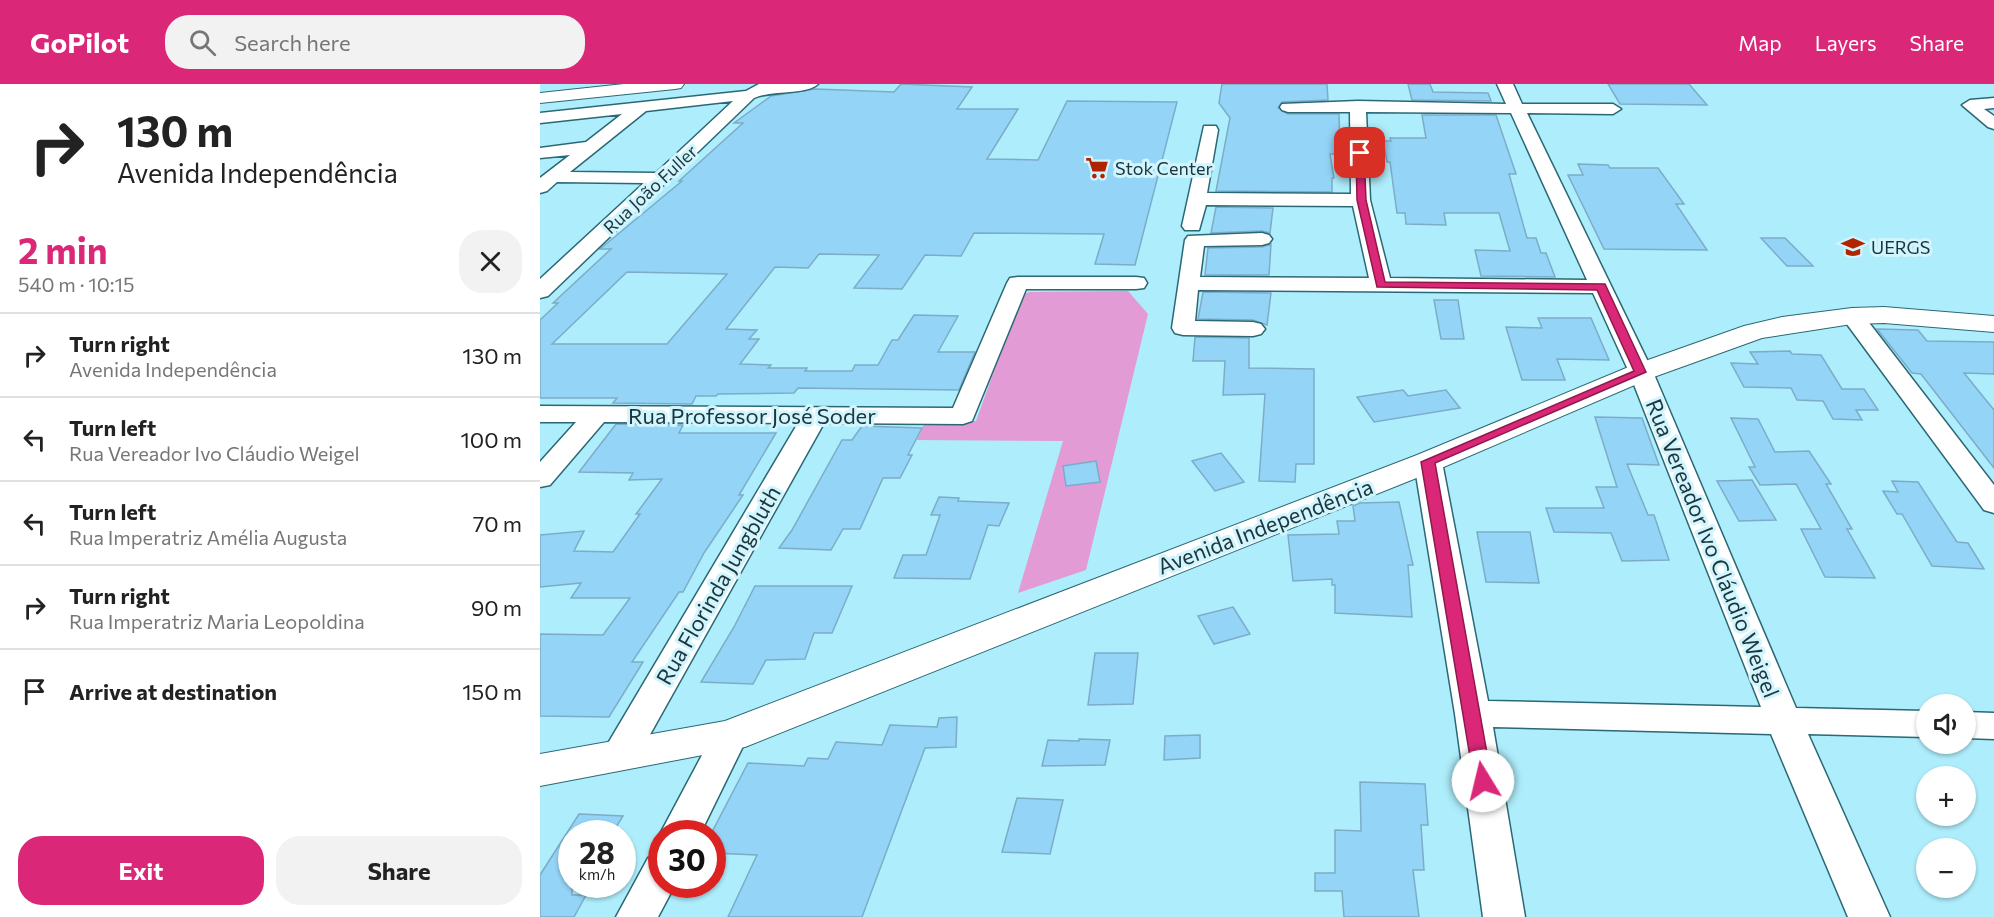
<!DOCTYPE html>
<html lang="en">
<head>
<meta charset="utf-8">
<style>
	:root { --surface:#fff; --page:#f2f2f2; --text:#222; --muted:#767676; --line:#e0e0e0; --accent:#db2777 }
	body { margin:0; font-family:Commissioner,sans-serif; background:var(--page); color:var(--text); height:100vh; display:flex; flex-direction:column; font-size:22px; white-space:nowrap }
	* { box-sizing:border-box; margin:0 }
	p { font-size:20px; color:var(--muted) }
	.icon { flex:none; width:33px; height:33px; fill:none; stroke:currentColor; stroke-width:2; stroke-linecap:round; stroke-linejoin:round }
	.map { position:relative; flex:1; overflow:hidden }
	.panel { display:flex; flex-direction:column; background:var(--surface); width:540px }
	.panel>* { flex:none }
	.hud { background:#fff; color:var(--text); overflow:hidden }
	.fabs { position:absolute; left:1376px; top:610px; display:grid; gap:12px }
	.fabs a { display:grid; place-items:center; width:60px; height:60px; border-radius:50%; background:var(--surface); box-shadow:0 2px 4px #0004; font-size:30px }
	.speed { position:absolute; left:18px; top:736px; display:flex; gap:12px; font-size:30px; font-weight:700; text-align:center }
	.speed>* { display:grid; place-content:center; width:78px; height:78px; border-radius:50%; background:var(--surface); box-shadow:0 2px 4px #0004; line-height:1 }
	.speed small { font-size:15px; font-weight:400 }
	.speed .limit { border:9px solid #d22; background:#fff; color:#111 }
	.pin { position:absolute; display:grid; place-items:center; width:51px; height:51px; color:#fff; margin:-26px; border-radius:12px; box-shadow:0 3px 9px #0006 }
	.me { position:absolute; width:66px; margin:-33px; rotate:351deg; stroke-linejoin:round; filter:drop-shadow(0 0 4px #0008) }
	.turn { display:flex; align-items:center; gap:21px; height:126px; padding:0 18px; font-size:27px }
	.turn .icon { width:78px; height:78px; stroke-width:2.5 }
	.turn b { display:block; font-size:42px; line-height:51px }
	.round { display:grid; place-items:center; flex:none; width:63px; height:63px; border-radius:24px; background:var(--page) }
	.headline { display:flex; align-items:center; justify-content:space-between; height:102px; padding:0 18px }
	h1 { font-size:36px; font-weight:700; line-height:45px; color:var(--accent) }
	.action { display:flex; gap:12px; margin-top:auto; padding:12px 18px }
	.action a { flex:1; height:69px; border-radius:24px; background:var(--accent); color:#fff; font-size:24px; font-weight:700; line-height:69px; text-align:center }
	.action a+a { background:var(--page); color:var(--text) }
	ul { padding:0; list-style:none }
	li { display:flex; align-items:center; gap:18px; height:84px; padding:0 18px; border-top:2px solid var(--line) }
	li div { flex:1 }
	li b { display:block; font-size:22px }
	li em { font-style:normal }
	header { display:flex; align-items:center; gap:36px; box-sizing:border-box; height:84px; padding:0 30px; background:var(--accent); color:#fff }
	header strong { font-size:28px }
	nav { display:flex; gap:33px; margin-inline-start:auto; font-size:21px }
	.search { width:420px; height:54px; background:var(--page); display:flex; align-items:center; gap:15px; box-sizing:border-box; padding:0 21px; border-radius:24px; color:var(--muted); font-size:22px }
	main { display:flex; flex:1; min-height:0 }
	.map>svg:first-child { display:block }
</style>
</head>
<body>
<header>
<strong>GoPilot</strong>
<div class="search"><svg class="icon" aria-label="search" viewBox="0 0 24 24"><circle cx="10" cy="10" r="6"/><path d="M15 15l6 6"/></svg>Search here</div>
<nav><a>Map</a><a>Layers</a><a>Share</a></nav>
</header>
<main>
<section class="panel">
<div class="hud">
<div class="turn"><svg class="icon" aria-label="right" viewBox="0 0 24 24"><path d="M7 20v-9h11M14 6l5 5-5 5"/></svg><div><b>130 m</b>Avenida Independência</div></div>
</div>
<div class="headline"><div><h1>2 min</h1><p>540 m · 10:15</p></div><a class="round"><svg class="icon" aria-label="close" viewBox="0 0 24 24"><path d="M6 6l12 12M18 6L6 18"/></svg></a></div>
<ul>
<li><svg class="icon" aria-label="right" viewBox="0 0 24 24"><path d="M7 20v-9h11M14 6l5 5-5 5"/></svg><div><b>Turn right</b><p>Avenida Independência</p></div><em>130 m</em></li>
<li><svg class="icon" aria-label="left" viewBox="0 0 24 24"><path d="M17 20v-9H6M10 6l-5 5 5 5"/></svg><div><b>Turn left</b><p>Rua Vereador Ivo Cláudio Weigel</p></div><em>100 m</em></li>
<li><svg class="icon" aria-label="left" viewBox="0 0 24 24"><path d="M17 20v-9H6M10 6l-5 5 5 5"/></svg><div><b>Turn left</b><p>Rua Imperatriz Amélia Augusta</p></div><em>70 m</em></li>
<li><svg class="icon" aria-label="right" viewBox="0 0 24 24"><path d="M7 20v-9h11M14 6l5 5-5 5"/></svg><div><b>Turn right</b><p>Rua Imperatriz Maria Leopoldina</p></div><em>90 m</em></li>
<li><svg class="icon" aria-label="arrive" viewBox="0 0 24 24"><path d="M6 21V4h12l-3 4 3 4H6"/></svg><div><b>Arrive at destination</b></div><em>150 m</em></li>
</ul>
<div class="action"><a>Exit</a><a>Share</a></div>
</section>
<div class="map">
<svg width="1454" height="833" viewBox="0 0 1454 833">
	<rect width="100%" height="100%" fill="#aeedfb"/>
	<path fill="#e29bd5" d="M588,207L608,230L546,486L478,509L523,357L377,356L385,338L436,337L481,212L489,208Z"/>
	<path fill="#94d4f7" stroke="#7cacc8" stroke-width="1.5" fill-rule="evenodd" d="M361,0L432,3L417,25H478L447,75L498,76L527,17L637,18L595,181L555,180L564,150L434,149L421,172L385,171L362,205L314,204L339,171L279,170L268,184L235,183L186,245L217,246L209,255H219L200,280L231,281L228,284H267L265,287H312L315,281H338L352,256H358L374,231L418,232L398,268H435L419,306L258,304L254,309L178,310L176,312H156L152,320L73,319L77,314H0V236L18,219H13L71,165H60L142,97H139L203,39H194L231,12L275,5L354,8ZM87,188L187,190L127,260H12Z
		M682,0H787L788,16L742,18L738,24L748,30H799L800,70H790L794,94H792V108L676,107L690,34L679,19Z
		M868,0H890L893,8L948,9L951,17L872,16Z
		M1068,0H1149L1167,21L1080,20Z
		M882,31H956L976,90H969L987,154H996L1001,169H1006L1015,193L941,192L935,166L970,167L959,129H904L906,141L866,140L865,129H857L850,78H847L843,57H851L850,54H886Z
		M1038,80L1068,81L1070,84H1118L1144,120H1136L1167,166L1064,165L1028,91H1043Z
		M676,123L733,124L730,149L722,147L671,149Z
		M1221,154H1245L1273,182H1247Z
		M731,160L729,191H665L668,164L722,163Z
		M663,208L731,209L727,241L713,236L658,235Z
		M894,216H918L924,255H901Z
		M998,234H1051L1069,276L1017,275L1025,296H982L966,243L1002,244Z
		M1337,245L1378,246L1387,257L1454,258V290L1424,289L1454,326V384L1381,290L1372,289Z
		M655,253L709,254V284L774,285V380H756L755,398L719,397L725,310L683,311L685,277H653Z
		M1250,267L1252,270L1281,271L1302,305H1324L1338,326H1316L1322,336L1293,335L1283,317L1257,316L1251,304L1204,303L1191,279L1218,280L1210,268Z
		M863,306L868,312L906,306L920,324L834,338L817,313Z
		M1055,333L1102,334L1119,381L1087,380L1108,431H1114L1129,476L1082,477L1071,449L1014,448L1006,424H1064L1056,403H1077Z
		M1191,334L1218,335L1235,368L1269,367L1291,400H1286L1312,445H1307L1335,494L1285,493L1261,445H1281L1256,400L1220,401L1209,383H1215Z
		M76,340L143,341L139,349H236L199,411H203L164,469L143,508H139L92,578H103L69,633L0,632V550L63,551L90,514H31L41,499L0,503V451L44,447L34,467L73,468L100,430H96L122,395L89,396L93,389L39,388Z
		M322,342L382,344L368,371H372L360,394H343L320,445H303L291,466L239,464L252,446L302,356H312Z
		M681,369L704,398L675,407L652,377Z
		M556,377L560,398L526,402L523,382Z
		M1212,396L1236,436L1199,437L1177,397Z
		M1352,397L1378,398L1417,458L1428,459L1444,485L1392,482L1362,430H1357L1343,407L1358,408Z
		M399,413L419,414L418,417L469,419L459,442L448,441L430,495L354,494L363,471H386L400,431H391Z
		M859,418L873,481H868L872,533L795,529V501H792V495L753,497L748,451L799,450L797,437H815L813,422L820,419Z
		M937,448H990L999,499L946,498Z
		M215,502H312L292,549H274L265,575L226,576L213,600L161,598L194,543Z
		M693,523L710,550L674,560L658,532Z
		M555,569H598L593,620L548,621Z
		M417,633L416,663L385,664L322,833H188L217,771L172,769V748L208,679L264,682L268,674L288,675L296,658L342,661L350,641L397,643L399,634Z
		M660,651V674L624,676L625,652Z
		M539,655L570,656L565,681L502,682L508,656L539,657Z
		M820,698L885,700L888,741H881L884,786H873L879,833H804L802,807H775V789H795V746L821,747Z
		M477,714L523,716L510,770L462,768Z
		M39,730L83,732L72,750H32V811H46L34,833H0V791Z"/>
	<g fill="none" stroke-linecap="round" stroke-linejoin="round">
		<g stroke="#2b6875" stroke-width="3">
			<path id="minor" d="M219,0H278C267,11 231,6 214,14L8,212L0,214V195L104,99L17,98L7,107L0,109V94L30,71L0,74V64L46,58L82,30L0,39V29L206,7ZM193,17L116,89L30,88L106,27Z
				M957,0H973L982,20H1073L1081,25L1073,30L987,29L1113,288L1256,624L1386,627V653L1268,650L1350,833H1308L1231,650L953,643L985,833H943L915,630L874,378L878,372L888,370L898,372L902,378L948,617L1221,623L1089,288L1053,209L658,206L655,237L713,238L721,240L725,245L721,250L713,252L643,251L635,249L632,244L645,156L648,152L722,149L729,151L732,155L729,159L722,161L664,162L660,193L829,194L813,122L666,121L659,146H645L642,142L664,42H676L678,46L667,109L811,110L810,28H748L742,26L740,23L742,20L818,17L966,20ZM826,28L971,29L1047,196L850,194L830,116Z
				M1454,14V24L1444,25L1454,32V45L1448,43L1422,21L1430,16Z
				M478,193H596L604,194L607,199L604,204L596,205H486L432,337L423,340L284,339L93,681L80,685L67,681L62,671L67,661L258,339L64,338L10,401L0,403V378L36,338H0V322L413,324L467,199L470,194Z
				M1312,225L1320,227L1454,401V429L1444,426L1301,232L1304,227Z
				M1425,628L1454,629V655L1425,654Z
				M190,639L203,643L208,652L160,750H122V752L120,750L177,643Z
				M122,769V801H135L118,833H76L108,774Z"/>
		</g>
		<g stroke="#2b6875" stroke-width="2">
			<path id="major" d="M84,0H144L141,4L135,5L0,19V9Z
				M1344,223L1454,232V248L1344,239L1312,240L1222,254L1111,294L899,385L205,663L0,702V670L185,637L877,371L1091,282L1204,242L1242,233L1312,224Z"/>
		</g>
		<use href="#minor" fill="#fff" fill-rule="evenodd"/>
		<use href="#major" fill="#fff" fill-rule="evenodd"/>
	</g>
	<path fill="#db2777" stroke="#8e194d" stroke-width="1.5" d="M820,66L824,69L826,116L845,198L1065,200L1106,288L895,379L952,697L949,702L943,704L937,702L934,697L881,378L1094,287L1057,206L837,203L817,116L816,69Z"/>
	<defs>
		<g id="supermarket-bare" transform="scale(1.8)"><path d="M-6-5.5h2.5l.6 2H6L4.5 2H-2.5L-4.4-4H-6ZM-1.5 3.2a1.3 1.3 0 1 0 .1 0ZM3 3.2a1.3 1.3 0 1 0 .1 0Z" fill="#b12400" stroke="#d1f5fe" stroke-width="2.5" paint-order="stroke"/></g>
		<g id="university-bare" transform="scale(1.8)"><path d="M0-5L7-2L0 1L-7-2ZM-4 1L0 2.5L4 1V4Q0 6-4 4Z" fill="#b12400" stroke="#d1f5fe" stroke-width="2.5" paint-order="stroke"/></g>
	</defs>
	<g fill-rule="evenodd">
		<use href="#supermarket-bare" x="557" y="84"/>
		<use href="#university-bare" x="1313" y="163"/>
	</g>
	<g text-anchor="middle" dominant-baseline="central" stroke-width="6" stroke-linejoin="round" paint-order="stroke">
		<g font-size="18" fill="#1c363b" stroke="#d1f5fe" text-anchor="start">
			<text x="575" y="84">Stok Center</text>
			<text x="1331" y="163">UERGS</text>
		</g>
		<g font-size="18" fill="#1c363b" stroke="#d1f5fe">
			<text transform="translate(110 105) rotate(-43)">Rua João Fuller</text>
		</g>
		<g font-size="22" fill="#1c363b" stroke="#d1f5fe">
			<text x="212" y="331">Rua Professor José Soder</text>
			<text transform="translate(725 442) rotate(-21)">Avenida Independência</text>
			<text transform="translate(1173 464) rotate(68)">Rua Vereador Ivo Cláudio Weigel</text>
			<text transform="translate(178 501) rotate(-60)">Rua Florinda Jungbluth</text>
		</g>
	</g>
</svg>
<div class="fabs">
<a><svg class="icon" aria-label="sound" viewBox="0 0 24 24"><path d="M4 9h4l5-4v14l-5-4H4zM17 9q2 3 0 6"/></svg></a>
<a>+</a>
<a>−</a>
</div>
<div class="speed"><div>28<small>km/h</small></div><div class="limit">30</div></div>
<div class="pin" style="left:820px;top:69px;background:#d93025"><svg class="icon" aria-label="arrive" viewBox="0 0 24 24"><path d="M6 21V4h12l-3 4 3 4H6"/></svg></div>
<svg class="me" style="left:943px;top:697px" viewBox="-20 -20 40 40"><circle r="19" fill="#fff"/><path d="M0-13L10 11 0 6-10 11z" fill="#db2777"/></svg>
</div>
</main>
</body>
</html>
